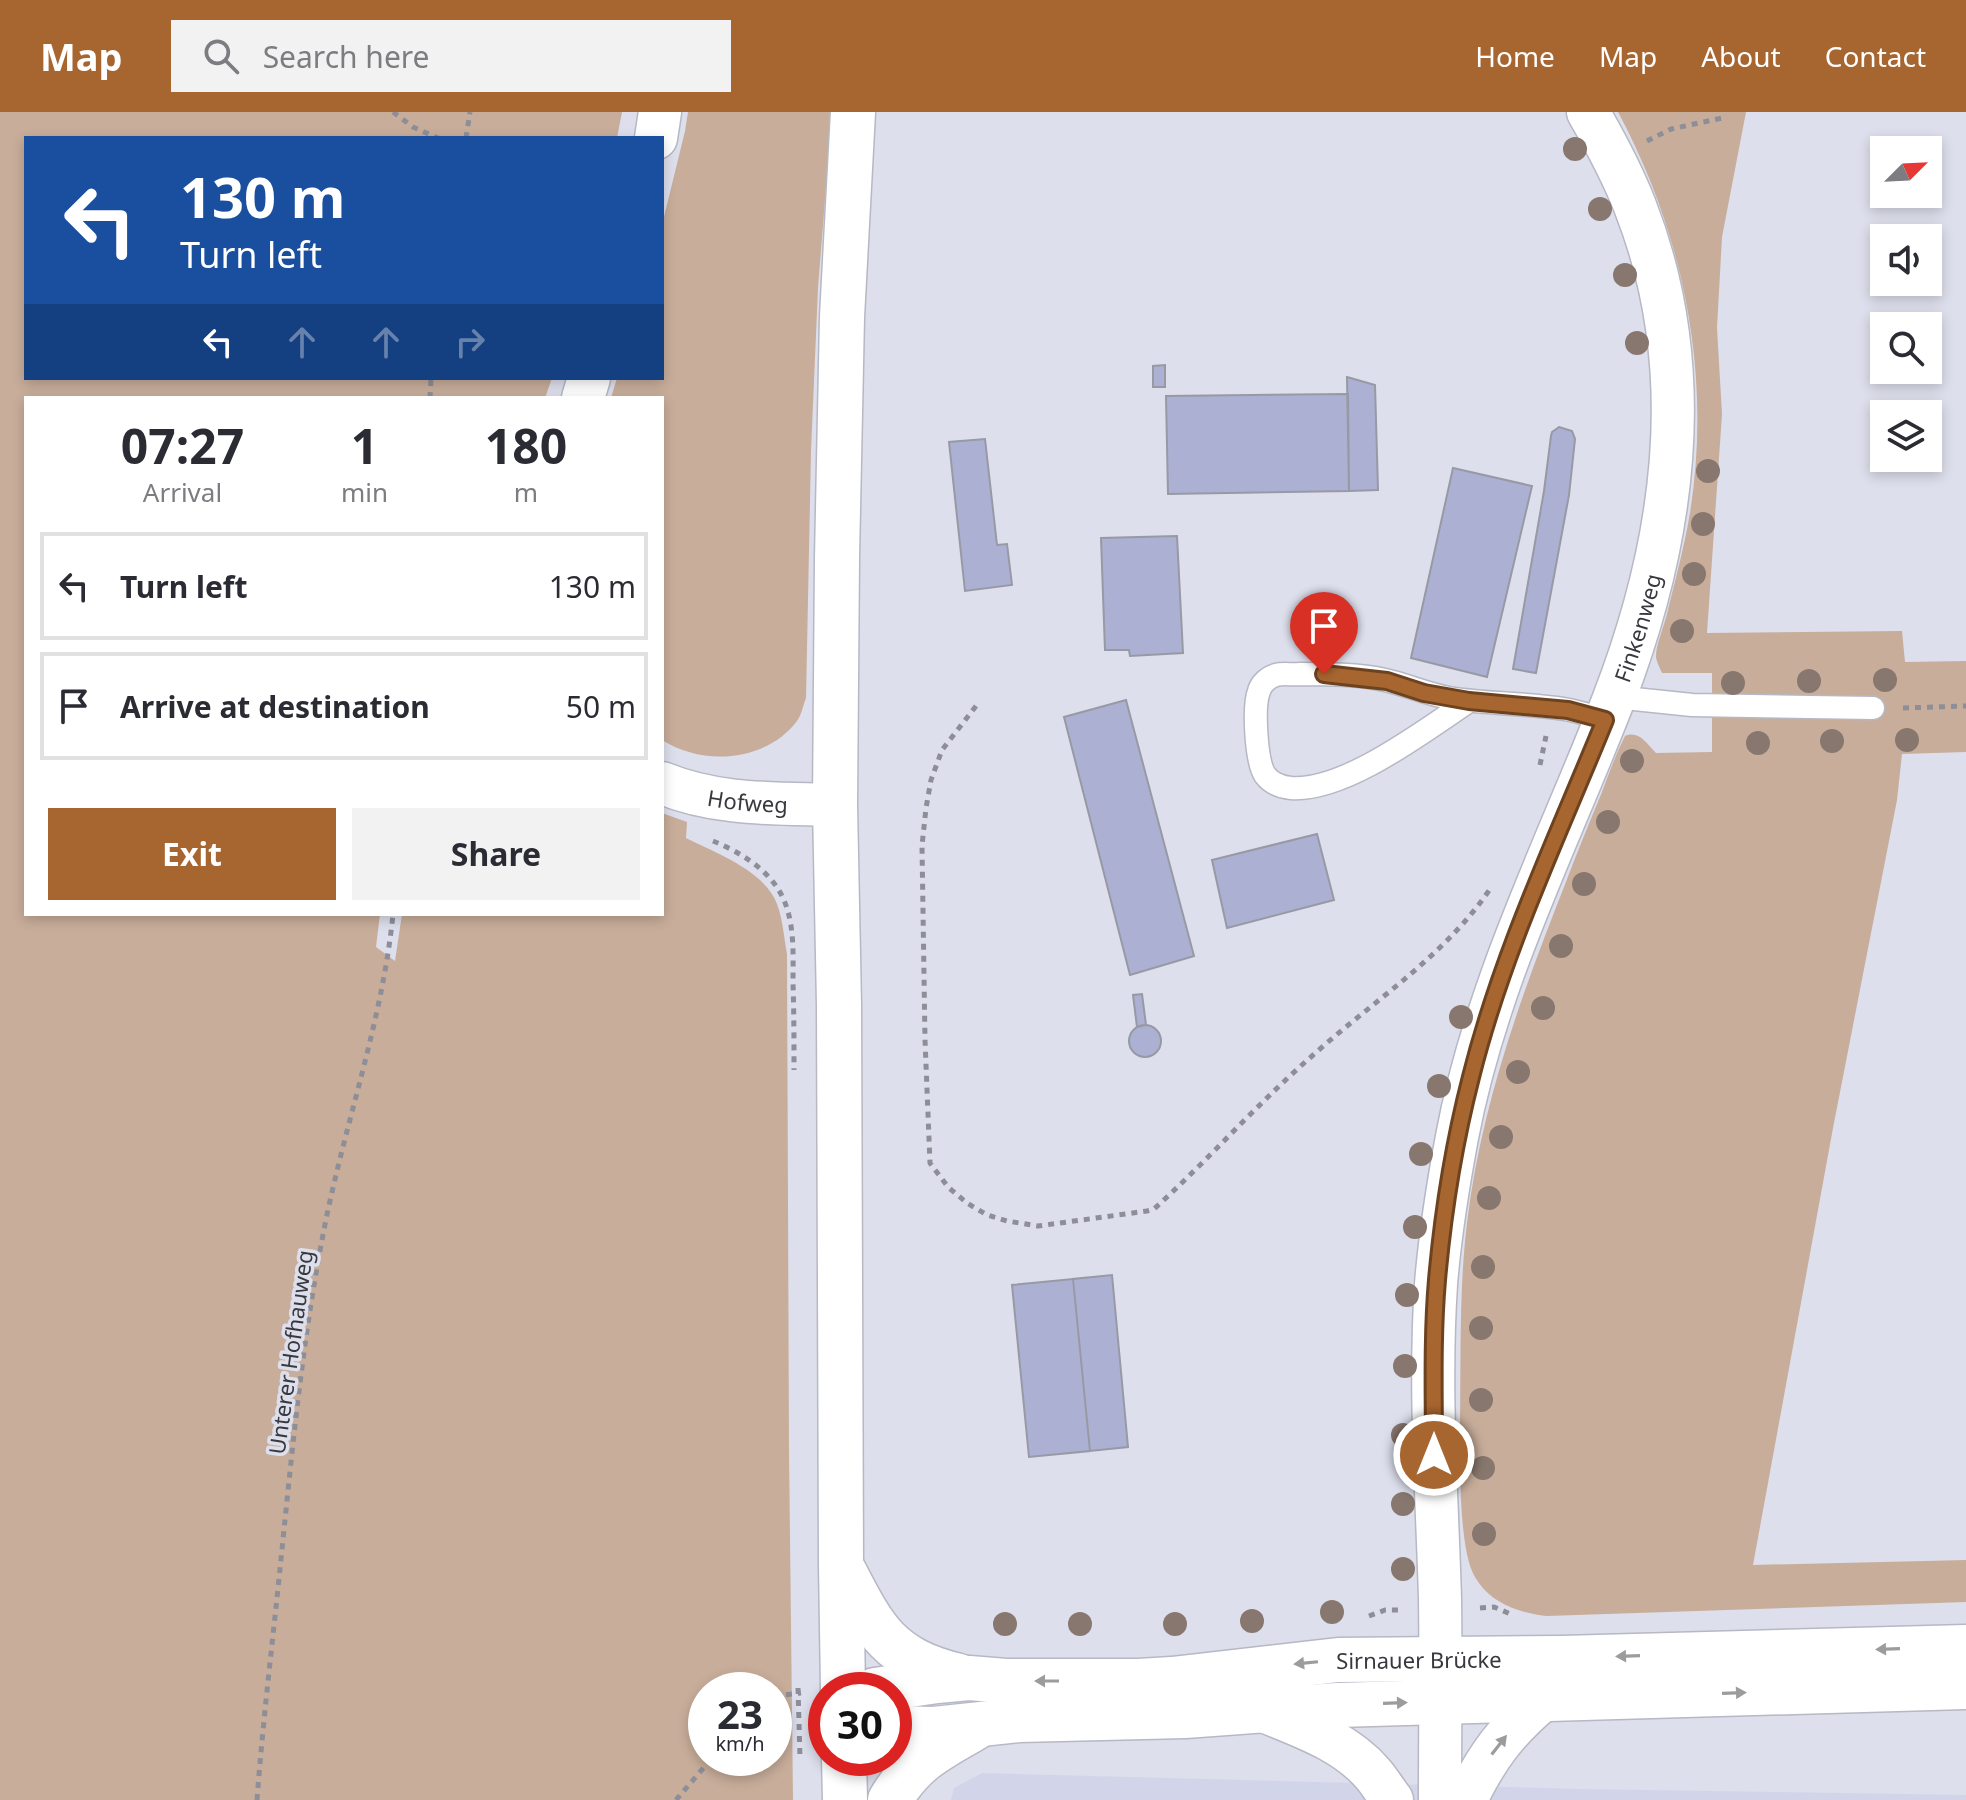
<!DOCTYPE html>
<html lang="en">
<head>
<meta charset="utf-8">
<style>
	:root { --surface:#fff; --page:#f2f2f3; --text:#2b2b33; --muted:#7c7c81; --line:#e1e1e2; --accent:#a76530 }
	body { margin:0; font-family:"Noto Sans",sans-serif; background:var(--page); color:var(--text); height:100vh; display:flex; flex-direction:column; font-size:30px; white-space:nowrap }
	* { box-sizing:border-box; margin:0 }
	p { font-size:26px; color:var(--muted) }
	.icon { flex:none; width:44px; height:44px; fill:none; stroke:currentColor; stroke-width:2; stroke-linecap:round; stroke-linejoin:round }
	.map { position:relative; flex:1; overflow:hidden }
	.sheet { position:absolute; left:24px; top:284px; width:640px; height:520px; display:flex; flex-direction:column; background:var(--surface); border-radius:0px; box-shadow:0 4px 12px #0003 }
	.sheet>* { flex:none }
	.hud { position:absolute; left:24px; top:24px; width:640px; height:244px; border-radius:0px; box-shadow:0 4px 12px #0003; background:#1a4fa0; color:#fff; overflow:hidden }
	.needle { width:52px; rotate:66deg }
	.buttons { position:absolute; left:1870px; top:24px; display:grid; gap:16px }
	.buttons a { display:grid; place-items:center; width:72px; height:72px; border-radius:0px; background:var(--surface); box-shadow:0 4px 12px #0003; font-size:40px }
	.speed { position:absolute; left:688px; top:1560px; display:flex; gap:16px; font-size:40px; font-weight:700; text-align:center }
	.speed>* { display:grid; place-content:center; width:104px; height:104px; border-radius:50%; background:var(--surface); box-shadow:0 4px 12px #0003; line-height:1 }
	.speed small { font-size:20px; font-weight:400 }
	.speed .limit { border:12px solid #d22; background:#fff; color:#111 }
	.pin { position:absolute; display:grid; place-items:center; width:68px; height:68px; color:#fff; margin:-82px -34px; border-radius:50% 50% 50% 0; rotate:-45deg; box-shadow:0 0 8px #0007 }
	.pin .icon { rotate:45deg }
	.me { position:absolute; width:88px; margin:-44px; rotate:0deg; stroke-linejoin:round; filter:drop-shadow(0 0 6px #0008) }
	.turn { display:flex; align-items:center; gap:28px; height:168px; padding:0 24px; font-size:36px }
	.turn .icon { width:104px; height:104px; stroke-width:2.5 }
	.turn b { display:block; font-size:56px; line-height:68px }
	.lanes { display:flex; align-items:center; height:76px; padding:0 24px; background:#0003; justify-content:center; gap:40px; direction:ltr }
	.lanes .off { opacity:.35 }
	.eta { display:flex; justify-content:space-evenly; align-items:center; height:136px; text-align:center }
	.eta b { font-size:48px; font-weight:700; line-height:56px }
	.primary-button { display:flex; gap:16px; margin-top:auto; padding:16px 24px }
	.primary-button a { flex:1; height:92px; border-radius:0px; background:var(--accent); color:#fff; font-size:32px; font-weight:700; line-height:92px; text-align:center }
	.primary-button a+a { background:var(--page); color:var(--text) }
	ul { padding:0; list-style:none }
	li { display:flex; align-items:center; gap:24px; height:108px; margin:0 16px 12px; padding:0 8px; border:4px solid var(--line); border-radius:0px }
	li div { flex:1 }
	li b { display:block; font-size:30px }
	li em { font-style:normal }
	header { display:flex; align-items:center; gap:48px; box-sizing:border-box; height:112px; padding:0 40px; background:var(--accent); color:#fff }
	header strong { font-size:38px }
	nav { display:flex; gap:44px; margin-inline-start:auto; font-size:28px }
	.search { width:560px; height:72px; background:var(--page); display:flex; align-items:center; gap:20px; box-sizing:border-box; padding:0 28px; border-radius:0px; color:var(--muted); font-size:30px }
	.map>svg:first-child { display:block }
</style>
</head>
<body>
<header>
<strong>Map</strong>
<div class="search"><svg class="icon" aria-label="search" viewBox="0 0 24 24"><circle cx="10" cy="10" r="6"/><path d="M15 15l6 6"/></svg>Search here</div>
<nav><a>Home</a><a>Map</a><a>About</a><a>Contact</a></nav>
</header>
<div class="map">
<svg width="1966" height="1688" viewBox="0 0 1966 1688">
	<rect width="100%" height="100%" fill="#dddfec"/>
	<path fill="#d2d5e9" d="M982,1661L1579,1677L1966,1683V1688H951L954,1676Z"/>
	<path fill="#c8ad9a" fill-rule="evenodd" d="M0,0H622L617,26H26V266H552L545,286H26V802H380L376,835L395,849L402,802H662V701L687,710L686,726C716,741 765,759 777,792C783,808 784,826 787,842L789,1339L793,1688H0ZM706,1578H774V1646H706Z
		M688,0H832L818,176L811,339L806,586C803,593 802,602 797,609C767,649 704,655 662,628V286H611L617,266H662V113L685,19Z
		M1618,0H1746L1722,125L1717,216L1722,302L1707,521L1902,519L1905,550L1966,549V640L1902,642L1897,688L1833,1016L1753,1453L1966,1448V1490L1546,1504C1518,1500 1491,1492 1475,1465C1458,1437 1460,1345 1460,1310C1461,1244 1459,1177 1467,1111C1481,994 1521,884 1564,775C1576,743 1589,711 1602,680C1609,661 1616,642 1625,624C1639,618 1647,632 1656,641L1712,640V561H1662C1660,556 1656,549 1656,544C1656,533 1664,514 1667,502C1675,469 1684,436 1690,401C1712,263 1684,123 1618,0Z"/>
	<path fill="#acb1d4" stroke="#9799a4" stroke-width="2" d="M1165,253V275H1153V254Z
		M1347,265L1375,273L1378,378L1349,379Z
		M1348,282L1349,379L1168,382L1166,284Z
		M1559,315L1572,319L1575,327L1569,383L1536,561L1513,557L1544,379L1551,324L1552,320Z
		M985,327L997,433L1007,432L1012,473L965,479L949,330Z
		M1453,356L1532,374L1487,565L1411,546Z
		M1177,424L1183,541L1130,544L1129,538H1105L1101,426Z
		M1126,588L1194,844L1130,863L1064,605Z
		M1317,722L1334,788L1227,816L1212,748Z
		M1142,882L1146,913L1137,915L1133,883Z
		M1129 929a16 16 0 1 1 32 0a16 16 0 1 1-32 0Z
		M1112,1163L1128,1335L1090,1339L1073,1167Z
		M1073,1167L1090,1339L1029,1345L1012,1173Z"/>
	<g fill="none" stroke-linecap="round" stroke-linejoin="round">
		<g stroke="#b6b8c4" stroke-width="25">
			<path id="lane" d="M1615,585L1692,593L1873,596
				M1469,589C1425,618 1345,680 1291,676C1281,675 1271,671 1265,663C1256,649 1253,595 1259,579C1261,572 1268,565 1276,563C1283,561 1292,563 1300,562C1328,562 1358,562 1385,568C1407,573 1427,582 1449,586C1487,592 1526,591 1564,597C1578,599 1592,604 1605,608"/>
		</g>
		<g stroke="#b6b8c4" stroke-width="45">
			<g id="street">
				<path d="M656,26L660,0"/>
				<path d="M583,286L589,266"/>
				<path id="s1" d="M662,671C718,694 776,691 835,693"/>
				<path d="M1261,1598C1300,1614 1345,1629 1373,1662C1380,1670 1385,1679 1392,1688"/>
				<path id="s2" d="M1440,1688C1440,1621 1441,1554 1440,1487C1437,1382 1429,1277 1436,1172C1440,1123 1448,1073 1457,1025C1486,871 1557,733 1613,589C1675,429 1699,257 1635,94C1622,61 1606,31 1588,0"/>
				<path d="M1466,1688C1487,1644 1507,1618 1544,1587"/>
			</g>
		</g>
		<g stroke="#b6b8c4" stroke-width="47">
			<g id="secondary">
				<path d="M844,1459C875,1519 889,1547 959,1564"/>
				<path d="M843,1578L841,1453L839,893L835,693L837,445L842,205L853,0"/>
				<path id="s3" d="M875,1578L937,1569L969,1566L1006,1569H1138L1172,1567L1338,1548L1561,1546L1966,1535"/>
				<path d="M894,1616L934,1617L1019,1608L1185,1604L1338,1593L1966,1575"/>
				<path d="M844,1646L845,1688"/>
				<path d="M890,1688C914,1648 936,1639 975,1616"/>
			</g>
		</g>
		<path stroke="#8d8e97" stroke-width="5" stroke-dasharray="6 6" stroke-linecap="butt" d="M393,0L413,15L438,26
			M466,26L470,0
			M1647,29L1671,17L1727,5
			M430,286L431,266
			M976,594L942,638L931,668L926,696L922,734L925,928L930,1051L948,1075L967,1091L987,1103L1007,1109L1038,1114L1147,1099L1154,1097C1209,1047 1257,992 1312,944C1373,889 1444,845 1490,777
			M1903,596L1966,594
			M1540,653L1546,624
			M713,729C740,740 770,758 783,786C795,812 793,843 793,871C794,900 794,929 794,958
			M1480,1496L1494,1495L1513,1503
			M1369,1504L1385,1498H1402
			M798,1576L800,1646
			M774,1584L801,1581
			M257,1688C263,1607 273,1527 281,1447C292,1340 302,1233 322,1128C342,1019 382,913 393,802
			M676,1688L712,1646"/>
		<use href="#lane" stroke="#fff" stroke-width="22"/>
		<use href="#street" stroke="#fff" stroke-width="42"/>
		<use href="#secondary" stroke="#fff" stroke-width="44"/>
	</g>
	<g fill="#88776e">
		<circle cx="1575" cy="37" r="12"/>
		<circle cx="1600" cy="97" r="12"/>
		<circle cx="1625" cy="163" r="12"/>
		<circle cx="1637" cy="231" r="12"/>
		<circle cx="1708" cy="359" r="12"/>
		<circle cx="1703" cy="412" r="12"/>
		<circle cx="1694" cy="462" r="12"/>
		<circle cx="1682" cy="519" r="12"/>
		<circle cx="1885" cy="568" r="12"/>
		<circle cx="1809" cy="569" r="12"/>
		<circle cx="1733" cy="571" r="12"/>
		<circle cx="1907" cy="628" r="12"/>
		<circle cx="1832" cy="629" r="12"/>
		<circle cx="1758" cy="631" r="12"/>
		<circle cx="1632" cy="649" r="12"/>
		<circle cx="1608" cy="710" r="12"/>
		<circle cx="1584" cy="772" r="12"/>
		<circle cx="1561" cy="834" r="12"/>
		<circle cx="1543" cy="896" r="12"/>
		<circle cx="1461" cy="905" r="12"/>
		<circle cx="1518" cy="960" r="12"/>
		<circle cx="1439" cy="974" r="12"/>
		<circle cx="1501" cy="1025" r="12"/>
		<circle cx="1421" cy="1042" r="12"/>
		<circle cx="1489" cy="1086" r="12"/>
		<circle cx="1415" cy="1115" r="12"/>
		<circle cx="1483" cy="1155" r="12"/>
		<circle cx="1407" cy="1183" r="12"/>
		<circle cx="1481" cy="1216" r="12"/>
		<circle cx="1405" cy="1254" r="12"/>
		<circle cx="1481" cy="1288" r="12"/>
		<circle cx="1403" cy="1323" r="12"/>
		<circle cx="1483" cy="1356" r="12"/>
		<circle cx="1403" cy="1392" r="12"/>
		<circle cx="1484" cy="1422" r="12"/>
		<circle cx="1403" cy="1457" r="12"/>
		<circle cx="1332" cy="1500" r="12"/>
		<circle cx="1252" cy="1509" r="12"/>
		<circle cx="1005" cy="1512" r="12"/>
		<circle cx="1080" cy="1512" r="12"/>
		<circle cx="1175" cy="1512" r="12"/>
	</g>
	<defs><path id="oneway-solid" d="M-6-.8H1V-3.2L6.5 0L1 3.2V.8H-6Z" transform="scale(2)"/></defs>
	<g fill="#9c9c9e">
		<use href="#oneway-solid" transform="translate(1888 1537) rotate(178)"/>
		<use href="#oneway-solid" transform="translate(1628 1544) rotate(178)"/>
		<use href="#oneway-solid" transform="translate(1306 1551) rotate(174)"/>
		<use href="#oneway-solid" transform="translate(1047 1569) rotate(-180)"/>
		<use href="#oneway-solid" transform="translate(1734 1581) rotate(-2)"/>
		<use href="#oneway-solid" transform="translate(1395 1591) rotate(-2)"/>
		<use href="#oneway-solid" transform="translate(1499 1633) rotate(-52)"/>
	</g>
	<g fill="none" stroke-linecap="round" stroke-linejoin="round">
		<g stroke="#6d421f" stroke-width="20">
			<path id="route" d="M1324,562L1387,569L1424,581L1469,589L1568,598L1605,608C1557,726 1502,841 1471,965C1454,1031 1443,1100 1437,1168C1432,1226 1434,1285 1434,1343"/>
		</g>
		<use href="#route" stroke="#a76530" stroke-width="14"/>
	</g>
	<g text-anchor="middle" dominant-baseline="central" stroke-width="7" stroke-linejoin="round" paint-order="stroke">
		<g font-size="22" fill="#38393e" stroke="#dddfec">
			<text stroke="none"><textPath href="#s2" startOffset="1206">Finkenweg</textPath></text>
			<text stroke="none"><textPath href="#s1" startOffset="88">Hofweg</textPath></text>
			<text transform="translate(290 1240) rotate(-82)">Unterer Hofhauweg</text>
			<text stroke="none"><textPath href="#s3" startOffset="546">Sirnauer Brücke</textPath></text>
		</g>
	</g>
</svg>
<div class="buttons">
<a><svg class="needle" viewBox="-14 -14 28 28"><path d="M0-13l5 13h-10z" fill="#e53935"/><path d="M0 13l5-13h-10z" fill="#7c7c81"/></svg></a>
<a><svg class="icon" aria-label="sound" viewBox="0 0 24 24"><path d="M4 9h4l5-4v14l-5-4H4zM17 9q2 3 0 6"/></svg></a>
<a><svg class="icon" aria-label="search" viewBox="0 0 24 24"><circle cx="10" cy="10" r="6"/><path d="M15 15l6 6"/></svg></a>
<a><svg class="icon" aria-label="layers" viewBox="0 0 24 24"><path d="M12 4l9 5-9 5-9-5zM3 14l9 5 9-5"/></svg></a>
</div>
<div class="speed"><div>23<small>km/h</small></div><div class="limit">30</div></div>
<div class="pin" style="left:1324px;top:562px;background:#d93025"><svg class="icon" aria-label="arrive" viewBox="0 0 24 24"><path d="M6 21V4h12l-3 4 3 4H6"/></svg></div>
<svg class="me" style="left:1434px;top:1343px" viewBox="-20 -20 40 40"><circle r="17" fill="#a76530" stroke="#fff" stroke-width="3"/><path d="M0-11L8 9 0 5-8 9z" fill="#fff"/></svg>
<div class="hud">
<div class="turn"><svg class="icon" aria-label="left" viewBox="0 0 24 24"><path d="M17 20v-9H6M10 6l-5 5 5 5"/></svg><div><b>130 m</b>Turn left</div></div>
<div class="lanes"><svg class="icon" aria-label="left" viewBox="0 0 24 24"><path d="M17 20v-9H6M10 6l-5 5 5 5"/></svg><svg class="icon off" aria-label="ahead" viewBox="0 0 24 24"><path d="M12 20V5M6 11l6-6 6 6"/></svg><svg class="icon off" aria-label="ahead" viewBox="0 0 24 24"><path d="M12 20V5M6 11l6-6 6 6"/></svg><svg class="icon off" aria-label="right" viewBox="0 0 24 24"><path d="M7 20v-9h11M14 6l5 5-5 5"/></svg></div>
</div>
<section class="sheet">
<div class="eta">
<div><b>07:27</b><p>Arrival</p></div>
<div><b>1</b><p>min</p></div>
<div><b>180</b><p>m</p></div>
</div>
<ul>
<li><svg class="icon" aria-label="left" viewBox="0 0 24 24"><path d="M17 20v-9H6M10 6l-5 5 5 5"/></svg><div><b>Turn left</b></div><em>130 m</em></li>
<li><svg class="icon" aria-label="arrive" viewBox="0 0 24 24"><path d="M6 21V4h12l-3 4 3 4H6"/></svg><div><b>Arrive at destination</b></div><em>50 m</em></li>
</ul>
<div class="primary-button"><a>Exit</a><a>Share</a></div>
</section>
</div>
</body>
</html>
